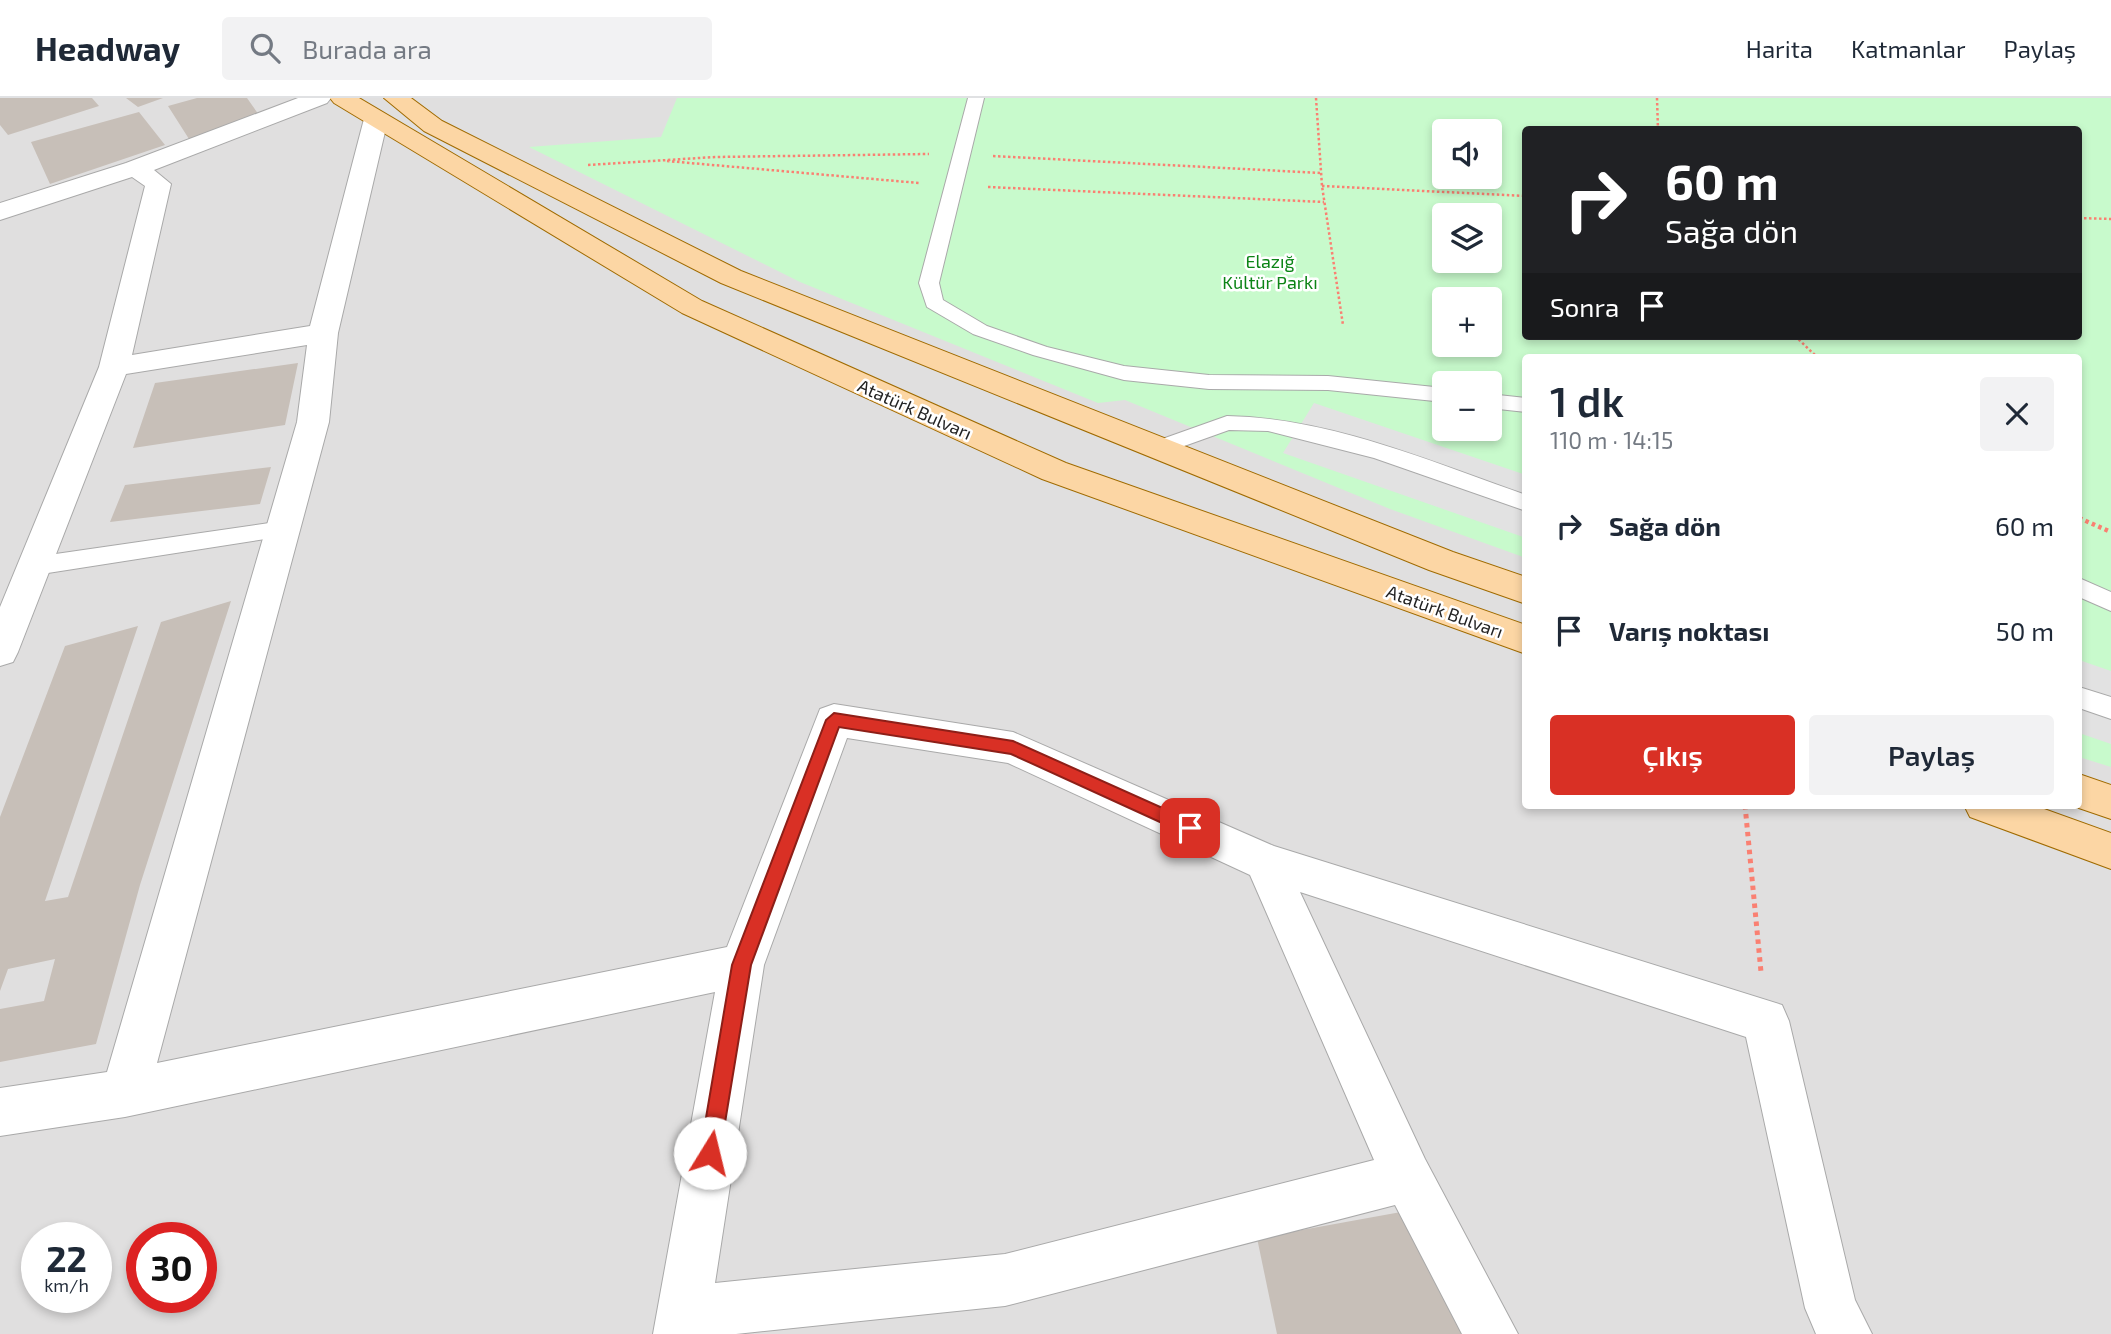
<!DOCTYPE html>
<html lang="tr">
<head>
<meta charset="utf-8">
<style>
	:root { --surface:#fff; --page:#f2f2f3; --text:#1f2937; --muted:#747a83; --line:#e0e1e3; --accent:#d93025 }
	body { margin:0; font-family:"Exo 2",sans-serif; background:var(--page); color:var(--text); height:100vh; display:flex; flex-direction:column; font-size:26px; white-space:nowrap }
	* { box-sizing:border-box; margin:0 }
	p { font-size:23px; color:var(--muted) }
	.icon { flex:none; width:38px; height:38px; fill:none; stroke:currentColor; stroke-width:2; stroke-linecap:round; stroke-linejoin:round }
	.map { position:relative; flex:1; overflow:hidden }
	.sheet { position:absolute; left:1522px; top:256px; width:560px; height:455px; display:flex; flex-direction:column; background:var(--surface); border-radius:7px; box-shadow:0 4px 10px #0003 }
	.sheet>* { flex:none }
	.hud { position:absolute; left:1522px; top:28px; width:560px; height:214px; border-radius:7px; box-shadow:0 4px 10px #0003; background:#202124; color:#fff; overflow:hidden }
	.controls { position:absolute; left:1432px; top:21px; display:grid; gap:14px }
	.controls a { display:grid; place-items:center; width:70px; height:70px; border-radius:7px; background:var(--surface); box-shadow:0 4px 10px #0003; font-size:35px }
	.speed { position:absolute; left:21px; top:1124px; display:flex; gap:14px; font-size:35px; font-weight:700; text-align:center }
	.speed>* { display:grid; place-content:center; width:91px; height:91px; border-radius:50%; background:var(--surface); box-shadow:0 4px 10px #0003; line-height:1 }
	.speed small { font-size:18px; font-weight:400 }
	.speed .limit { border:10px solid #d22; background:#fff; color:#111 }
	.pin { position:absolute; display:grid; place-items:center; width:60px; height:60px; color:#fff; margin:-30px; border-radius:14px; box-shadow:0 4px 10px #0006 }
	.me { position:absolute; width:77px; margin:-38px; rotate:9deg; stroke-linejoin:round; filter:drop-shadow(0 0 5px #0008) }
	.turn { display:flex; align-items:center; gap:24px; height:147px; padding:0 28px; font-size:32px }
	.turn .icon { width:91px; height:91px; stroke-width:2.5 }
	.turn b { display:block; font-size:49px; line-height:60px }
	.then { display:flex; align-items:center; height:66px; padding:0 28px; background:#0003; gap:14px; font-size:26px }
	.round { display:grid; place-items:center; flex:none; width:74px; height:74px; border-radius:7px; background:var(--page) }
	.summary { display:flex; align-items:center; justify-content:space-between; height:119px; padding:0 28px }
	h1 { font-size:42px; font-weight:600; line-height:52px }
	.primary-button { display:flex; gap:14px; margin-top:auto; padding:14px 28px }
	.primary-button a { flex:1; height:80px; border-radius:7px; background:var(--accent); color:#fff; font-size:28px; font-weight:600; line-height:80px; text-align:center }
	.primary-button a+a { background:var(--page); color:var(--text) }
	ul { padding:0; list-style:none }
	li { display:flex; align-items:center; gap:21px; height:105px; padding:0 28px }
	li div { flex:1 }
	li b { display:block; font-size:26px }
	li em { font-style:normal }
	header { display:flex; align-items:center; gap:42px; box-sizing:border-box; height:98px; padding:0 35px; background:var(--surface); border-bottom:2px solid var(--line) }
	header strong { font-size:33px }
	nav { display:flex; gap:38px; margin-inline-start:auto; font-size:24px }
	.search { width:490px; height:63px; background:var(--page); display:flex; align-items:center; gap:18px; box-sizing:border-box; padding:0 24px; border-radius:7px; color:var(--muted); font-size:26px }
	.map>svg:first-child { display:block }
</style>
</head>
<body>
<header>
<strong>Headway</strong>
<div class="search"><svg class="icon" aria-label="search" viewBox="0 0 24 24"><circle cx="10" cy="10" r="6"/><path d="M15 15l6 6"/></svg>Burada ara</div>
<nav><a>Harita</a><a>Katmanlar</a><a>Paylaş</a></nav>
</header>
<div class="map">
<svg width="2111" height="1236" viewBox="0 0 2111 1236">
	<rect width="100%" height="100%" fill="#f2efe9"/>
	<path fill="#e0dfdf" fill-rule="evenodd" d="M0,0H2111V1236H0ZM1526,32H2079V238H1526ZM1444,33H1489V79H1444ZM1444,117H1489V163H1444ZM1444,201H1489V247H1444ZM1526,259H2079V707H1526ZM1444,285H1489V331H1444ZM37,1139H96V1199H37ZM142,1139H201V1199H142Z"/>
	<path fill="#c8facc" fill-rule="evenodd" d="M677,0H2111V669L2079,659V259H1526V460L1390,411L1125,302L1098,305L800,184L529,49L661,39ZM1526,32H2079V238H1526ZM1444,33H1489V79H1444ZM1444,117H1489V163H1444ZM1444,201H1489V247H1444ZM1444,285H1489V331H1444Z"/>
	<path fill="#e2e2e2" d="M1314,305L1526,377V440L1283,355Z
		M2079,562L2111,573V646L2079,635Z"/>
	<path fill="#c7bfb8" d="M0,0H92L99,8L8,37L0,27Z
		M126,0H163L138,9Z
		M197,0H247L261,20L189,41L168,8Z
		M139,14L165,47L50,86L31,44Z
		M298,265L285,327L133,350L155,285Z
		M271,369L260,406L110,424L125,387Z
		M231,503L140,787L96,946L0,964V911L44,903L55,861L8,871L0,893V719L65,548L138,528L45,803L68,799L161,524Z
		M1412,1112L1471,1236H1277L1257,1140Z"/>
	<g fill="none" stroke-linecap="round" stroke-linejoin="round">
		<g stroke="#a9a9a9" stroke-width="2">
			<path id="service" d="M968,0H984L939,185L943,202L987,228L1047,249L1124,268L1209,277L1328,278L1444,290V304L1328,292L1209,291L1124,282L1033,257L973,236L927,209L919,185Z
				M1489,296L1526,300V314L1489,310Z
				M1227,318C1330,320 1429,363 1526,397V413L1374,360L1268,333L1229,332L1159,357L1151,355L1148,350L1151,345Z
				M283,423L291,425L295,431L291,437L35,477L27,474L23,468L27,462L35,459Z
				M2079,480L2111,494V513L2079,499Z
				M2079,589L2111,599V621L2079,610Z"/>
		</g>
		<g stroke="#a9a9a9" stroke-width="2">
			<path id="minor" d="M298,0H331L327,5L154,72L171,86L132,257L310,228L364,21L368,16L376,14L384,16L388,21L338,235L329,324L157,965L727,849L820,611L834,606L1013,634L1274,748L1782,907L1789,923L1855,1202L1872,1236H1816L1805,1210L1746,939L1300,794L1425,1061L1518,1236H1462L1395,1107L1005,1208L736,1236H653L715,894L125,1019L0,1038V990L107,974L297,324L307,247L126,276L18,554L13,564L0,568V509L99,269L145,88L132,79L0,122V105L126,65ZM847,640L1008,665L1250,777L1374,1062L1005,1156L715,1185L764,867Z"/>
		</g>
		<g stroke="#a06b00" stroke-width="2">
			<path id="primary" d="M330,0H359L702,203L1066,365L1526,527V556L1042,381L682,215L334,5Z
				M384,0H411L442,23L741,173L1453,454L1526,479V506L1429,472L721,185L424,33Z
				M2079,676L2111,687V721L2070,707H2079Z
				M1964,707H2033L2111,735V771L1970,719Z"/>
		</g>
		<path stroke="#fa8072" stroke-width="2.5" stroke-dasharray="2.5 2.5" stroke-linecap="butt" d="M1316,0L1322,88L1343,227
			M1657,0L1658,32
			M993,58L1321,75
			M667,63L919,85
			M588,67L715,59L929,56
			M1322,88L1526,98
			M988,89L1324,104
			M2079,120L2111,121
			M1795,238L1817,259"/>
		<path stroke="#fa8072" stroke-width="4.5" stroke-dasharray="3.5 3.5" stroke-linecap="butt" d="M2079,420L2111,434"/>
		<path stroke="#fa8072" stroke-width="5" stroke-dasharray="4.5 4.5" stroke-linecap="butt" d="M1745,707L1761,874"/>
		<use href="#service" fill="#fff" fill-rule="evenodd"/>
		<use href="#minor" fill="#fff" fill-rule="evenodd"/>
		<use href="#primary" fill="#fcd6a4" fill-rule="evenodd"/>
	</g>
	<path fill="#d93025" stroke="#8d1f18" stroke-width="2" d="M834,615L1013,643L1196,725L1198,730L1196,735L1190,737L1184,735L1011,656L839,629L751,867L720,1055L717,1062L710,1065L703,1062L700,1055L732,867L826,622Z"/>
	<g text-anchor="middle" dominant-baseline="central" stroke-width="5" stroke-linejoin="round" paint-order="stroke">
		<g font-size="18" fill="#0c8416" stroke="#fff">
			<text x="1270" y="163">Elazığ<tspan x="1270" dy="21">Kültür Parkı</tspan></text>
		</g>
		<g font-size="18" fill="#222" stroke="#fff">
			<text transform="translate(915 311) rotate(24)">Atatürk Bulvarı</text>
			<text transform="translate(1445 513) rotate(20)">Atatürk Bulvarı</text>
		</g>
	</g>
</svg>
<div class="controls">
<a><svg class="icon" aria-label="sound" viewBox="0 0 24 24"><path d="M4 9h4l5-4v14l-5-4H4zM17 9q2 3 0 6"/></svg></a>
<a><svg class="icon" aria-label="layers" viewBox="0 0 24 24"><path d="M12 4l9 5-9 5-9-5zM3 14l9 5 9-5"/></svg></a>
<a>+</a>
<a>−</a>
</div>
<div class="speed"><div>22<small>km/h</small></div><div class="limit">30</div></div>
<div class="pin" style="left:1190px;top:730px;background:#d93025"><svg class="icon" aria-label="arrive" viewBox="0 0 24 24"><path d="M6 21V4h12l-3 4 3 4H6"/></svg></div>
<svg class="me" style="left:710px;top:1055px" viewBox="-20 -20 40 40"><circle r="19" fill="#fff"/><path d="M0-13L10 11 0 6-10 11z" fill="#d93025"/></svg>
<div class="hud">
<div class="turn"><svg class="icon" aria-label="right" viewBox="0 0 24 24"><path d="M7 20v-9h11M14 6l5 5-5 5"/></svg><div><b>60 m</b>Sağa dön</div></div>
<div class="then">Sonra<svg class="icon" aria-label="arrive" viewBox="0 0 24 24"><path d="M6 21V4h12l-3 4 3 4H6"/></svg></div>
</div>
<section class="sheet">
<div class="summary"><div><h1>1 dk</h1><p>110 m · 14:15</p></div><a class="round"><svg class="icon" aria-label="close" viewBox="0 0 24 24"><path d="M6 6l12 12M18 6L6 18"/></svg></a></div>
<ul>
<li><svg class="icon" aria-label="right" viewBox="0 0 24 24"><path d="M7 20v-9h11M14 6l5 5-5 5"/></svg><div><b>Sağa dön</b></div><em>60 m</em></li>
<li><svg class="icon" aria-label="arrive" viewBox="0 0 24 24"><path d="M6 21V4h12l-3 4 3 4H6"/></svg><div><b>Varış noktası</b></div><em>50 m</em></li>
</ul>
<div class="primary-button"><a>Çıkış</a><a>Paylaş</a></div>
</section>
</div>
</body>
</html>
